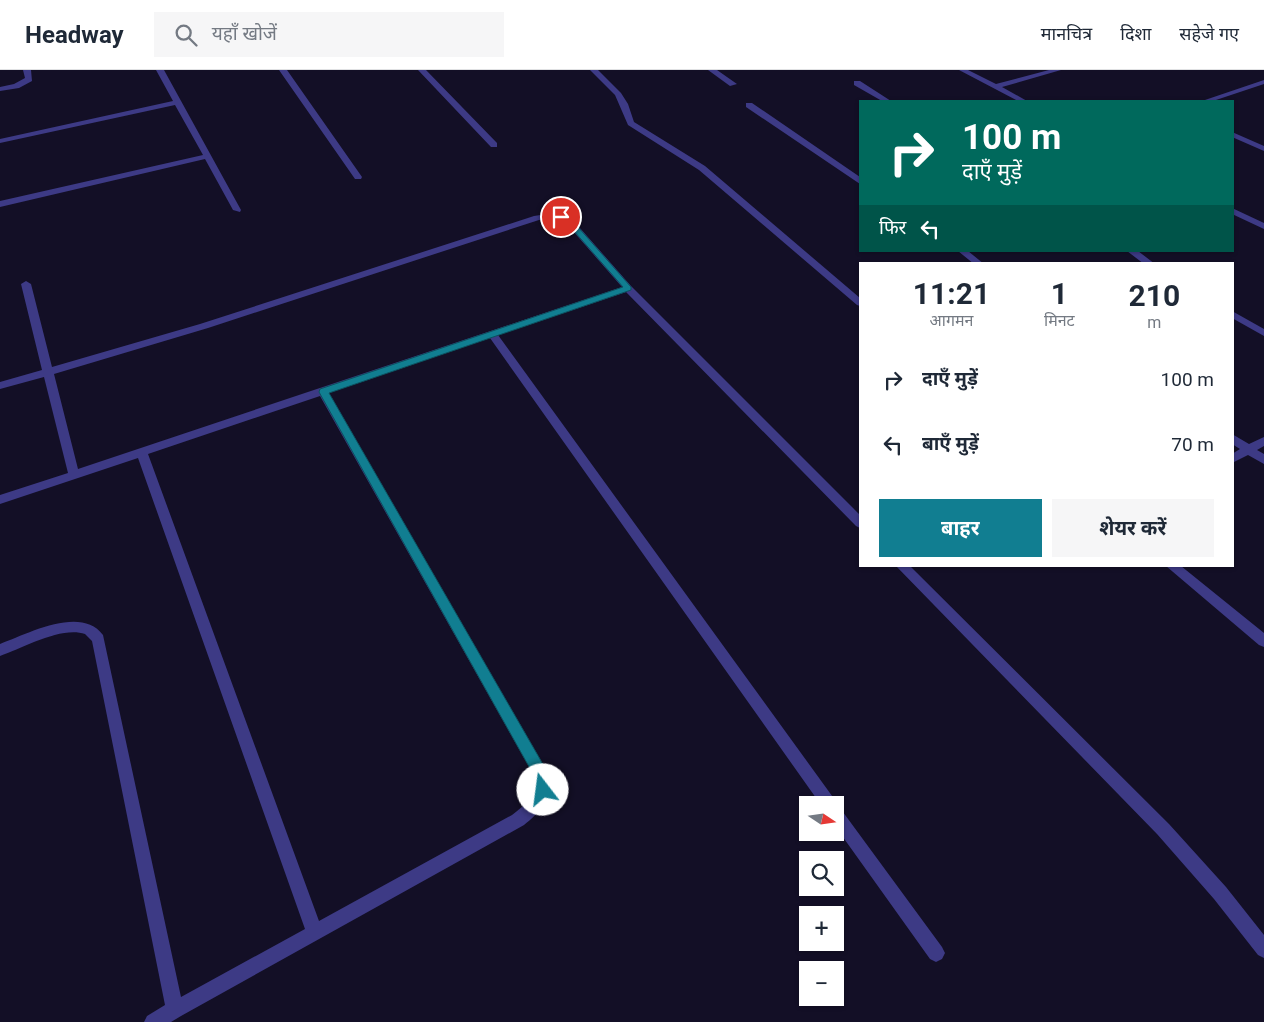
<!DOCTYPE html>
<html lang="hi">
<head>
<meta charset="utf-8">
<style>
	:root { --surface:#fff; --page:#f6f6f7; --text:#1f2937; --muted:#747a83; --line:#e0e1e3; --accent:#117e91 }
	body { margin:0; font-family:Roboto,"Noto Sans Devanagari",sans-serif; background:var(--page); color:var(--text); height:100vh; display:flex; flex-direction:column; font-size:19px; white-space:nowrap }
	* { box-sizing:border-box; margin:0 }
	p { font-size:16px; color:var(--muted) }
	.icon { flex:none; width:28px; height:28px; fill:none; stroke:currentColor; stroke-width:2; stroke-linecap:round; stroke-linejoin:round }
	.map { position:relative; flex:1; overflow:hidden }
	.details { position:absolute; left:859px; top:192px; width:375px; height:305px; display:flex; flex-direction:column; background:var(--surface); border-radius:0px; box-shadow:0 1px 4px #0004 }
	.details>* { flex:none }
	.banner { position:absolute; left:859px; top:30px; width:375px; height:152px; border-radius:0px; box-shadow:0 1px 4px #0004; background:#00695c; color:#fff; overflow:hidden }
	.needle { width:32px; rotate:103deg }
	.tools { position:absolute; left:799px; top:726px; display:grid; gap:10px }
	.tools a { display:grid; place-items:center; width:45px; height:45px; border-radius:0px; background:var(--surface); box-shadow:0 1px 4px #0004; font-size:25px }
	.pin { position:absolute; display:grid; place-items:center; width:42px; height:42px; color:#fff; margin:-21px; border:2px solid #fff; border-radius:50%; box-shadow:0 1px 5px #0007 }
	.me { position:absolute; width:55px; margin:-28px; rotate:345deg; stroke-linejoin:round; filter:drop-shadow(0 0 4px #0008) }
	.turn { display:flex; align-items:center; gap:18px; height:105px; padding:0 20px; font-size:22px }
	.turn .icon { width:65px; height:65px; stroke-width:2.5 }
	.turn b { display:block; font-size:35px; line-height:42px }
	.then { display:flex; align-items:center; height:48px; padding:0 20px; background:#0003; gap:10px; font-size:19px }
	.eta { display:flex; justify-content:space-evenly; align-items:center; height:85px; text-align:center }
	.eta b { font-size:30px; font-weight:700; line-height:35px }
	.action { display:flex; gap:10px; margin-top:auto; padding:10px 20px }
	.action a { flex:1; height:58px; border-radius:0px; background:var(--accent); color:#fff; font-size:20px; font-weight:700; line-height:58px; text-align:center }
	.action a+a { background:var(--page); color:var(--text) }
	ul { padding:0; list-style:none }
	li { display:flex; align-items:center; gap:15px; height:65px; padding:0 20px }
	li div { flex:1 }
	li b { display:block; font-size:19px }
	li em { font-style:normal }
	header { display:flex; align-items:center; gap:30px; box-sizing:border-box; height:70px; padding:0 25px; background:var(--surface); border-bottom:1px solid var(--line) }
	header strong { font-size:24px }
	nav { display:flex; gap:28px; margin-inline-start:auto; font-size:18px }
	.search { width:350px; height:45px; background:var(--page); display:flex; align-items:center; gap:12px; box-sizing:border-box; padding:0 18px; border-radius:0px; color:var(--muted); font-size:19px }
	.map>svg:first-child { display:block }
</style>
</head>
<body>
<header>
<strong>Headway</strong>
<div class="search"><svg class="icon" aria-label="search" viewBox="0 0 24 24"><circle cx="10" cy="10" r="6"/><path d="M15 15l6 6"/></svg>यहाँ खोजें</div>
<nav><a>मानचित्र</a><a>दिशा</a><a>सहेजे गए</a></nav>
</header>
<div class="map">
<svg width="1264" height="952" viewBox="0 0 1264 952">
	<rect width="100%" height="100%" fill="#130f26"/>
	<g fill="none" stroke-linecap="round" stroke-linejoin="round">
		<path fill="#3d3a85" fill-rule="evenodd" d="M23,0H31L32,11L19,18L0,21V17L14,14L25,8Z
			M156,0H164L241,140L240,142L233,140L205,89L0,137V131L203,85L175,35L0,73V69L173,31Z
			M279,0H287L362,107L361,109H355Z
			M418,0H426L497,73V77H491Z
			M590,0H598L621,23L628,34L634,52L705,96L860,228V236L857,235L699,100L628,55L615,25Z
			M708,0H717L737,14L730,16Z
			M959,0H968L996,14L1049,0H1061L1002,17L1027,31H1018Z
			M1264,10V14L1213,31H1202Z
			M854,11H860L891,31H882L854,15Z
			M746,33H752L860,107V114L746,37Z
			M1232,62L1264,76V81L1232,67Z
			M1232,138L1264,153V159L1232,144Z
			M553,143L572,149L631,216L860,445V458L856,456L626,222L498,265L835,730L837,736L840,738L942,877L945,883L942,889L936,892L930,889L835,756V735H821L490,268L329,323L544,696C557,723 544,739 524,755L181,946L171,952H144L147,946L165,935L92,571L85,564C61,556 23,578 0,586V574C27,564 81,535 103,565L181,927L305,859L138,388L0,434V425L68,403L44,307L0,319V312L42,300L21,214L26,211L31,214L52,297L200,254L534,146ZM549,149L566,153L622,217L78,399L54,304L208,258L539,150ZM320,326L532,702C536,727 531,730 512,745L319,851L148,384Z
			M958,181H968L984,194H974Z
			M1127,181H1138L1155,194H1144Z
			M1232,241L1264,259V266L1232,248Z
			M1232,364L1249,374L1264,367V376L1257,380L1264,384V394L1248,385L1232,393V384L1240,379L1232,374Z
			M896,496H910L1169,754L1226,817L1264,865V888L1258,885L1214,829L1157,764Z
			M1166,496H1181L1264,563V577L1259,575Z"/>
	</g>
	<path fill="#117e91" stroke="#0b525e" d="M561,144L571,149L631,217V220L329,323L544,696L550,720L548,725L543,727L538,725L532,702L319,322L320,319L623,217L566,152L557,147Z"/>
</svg>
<div class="tools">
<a><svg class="needle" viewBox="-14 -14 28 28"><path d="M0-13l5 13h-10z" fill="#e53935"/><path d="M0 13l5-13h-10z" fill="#747a83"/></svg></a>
<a><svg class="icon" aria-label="search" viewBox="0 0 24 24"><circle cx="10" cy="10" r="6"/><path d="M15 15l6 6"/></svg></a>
<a>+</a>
<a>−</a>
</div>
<div class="pin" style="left:561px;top:147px;background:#d93025"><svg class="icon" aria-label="arrive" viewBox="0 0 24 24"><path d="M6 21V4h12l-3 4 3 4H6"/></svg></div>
<svg class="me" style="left:543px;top:720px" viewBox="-20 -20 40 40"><circle r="19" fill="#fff"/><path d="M0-13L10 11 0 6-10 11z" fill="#117e91"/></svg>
<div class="banner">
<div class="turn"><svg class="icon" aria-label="right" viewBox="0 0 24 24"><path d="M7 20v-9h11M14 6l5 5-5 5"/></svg><div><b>100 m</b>दाएँ मुड़ें</div></div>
<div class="then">फिर<svg class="icon" aria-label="left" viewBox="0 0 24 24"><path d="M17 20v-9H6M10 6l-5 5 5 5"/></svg></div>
</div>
<section class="details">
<div class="eta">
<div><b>11:21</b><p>आगमन</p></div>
<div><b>1</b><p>मिनट</p></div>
<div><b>210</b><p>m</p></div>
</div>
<ul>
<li><svg class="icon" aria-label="right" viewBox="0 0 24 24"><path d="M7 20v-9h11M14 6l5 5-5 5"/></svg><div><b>दाएँ मुड़ें</b></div><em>100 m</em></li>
<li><svg class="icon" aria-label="left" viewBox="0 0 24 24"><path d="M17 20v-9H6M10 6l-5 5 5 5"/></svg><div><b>बाएँ मुड़ें</b></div><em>70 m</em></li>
</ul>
<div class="action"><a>बाहर</a><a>शेयर करें</a></div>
</section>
</div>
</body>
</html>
